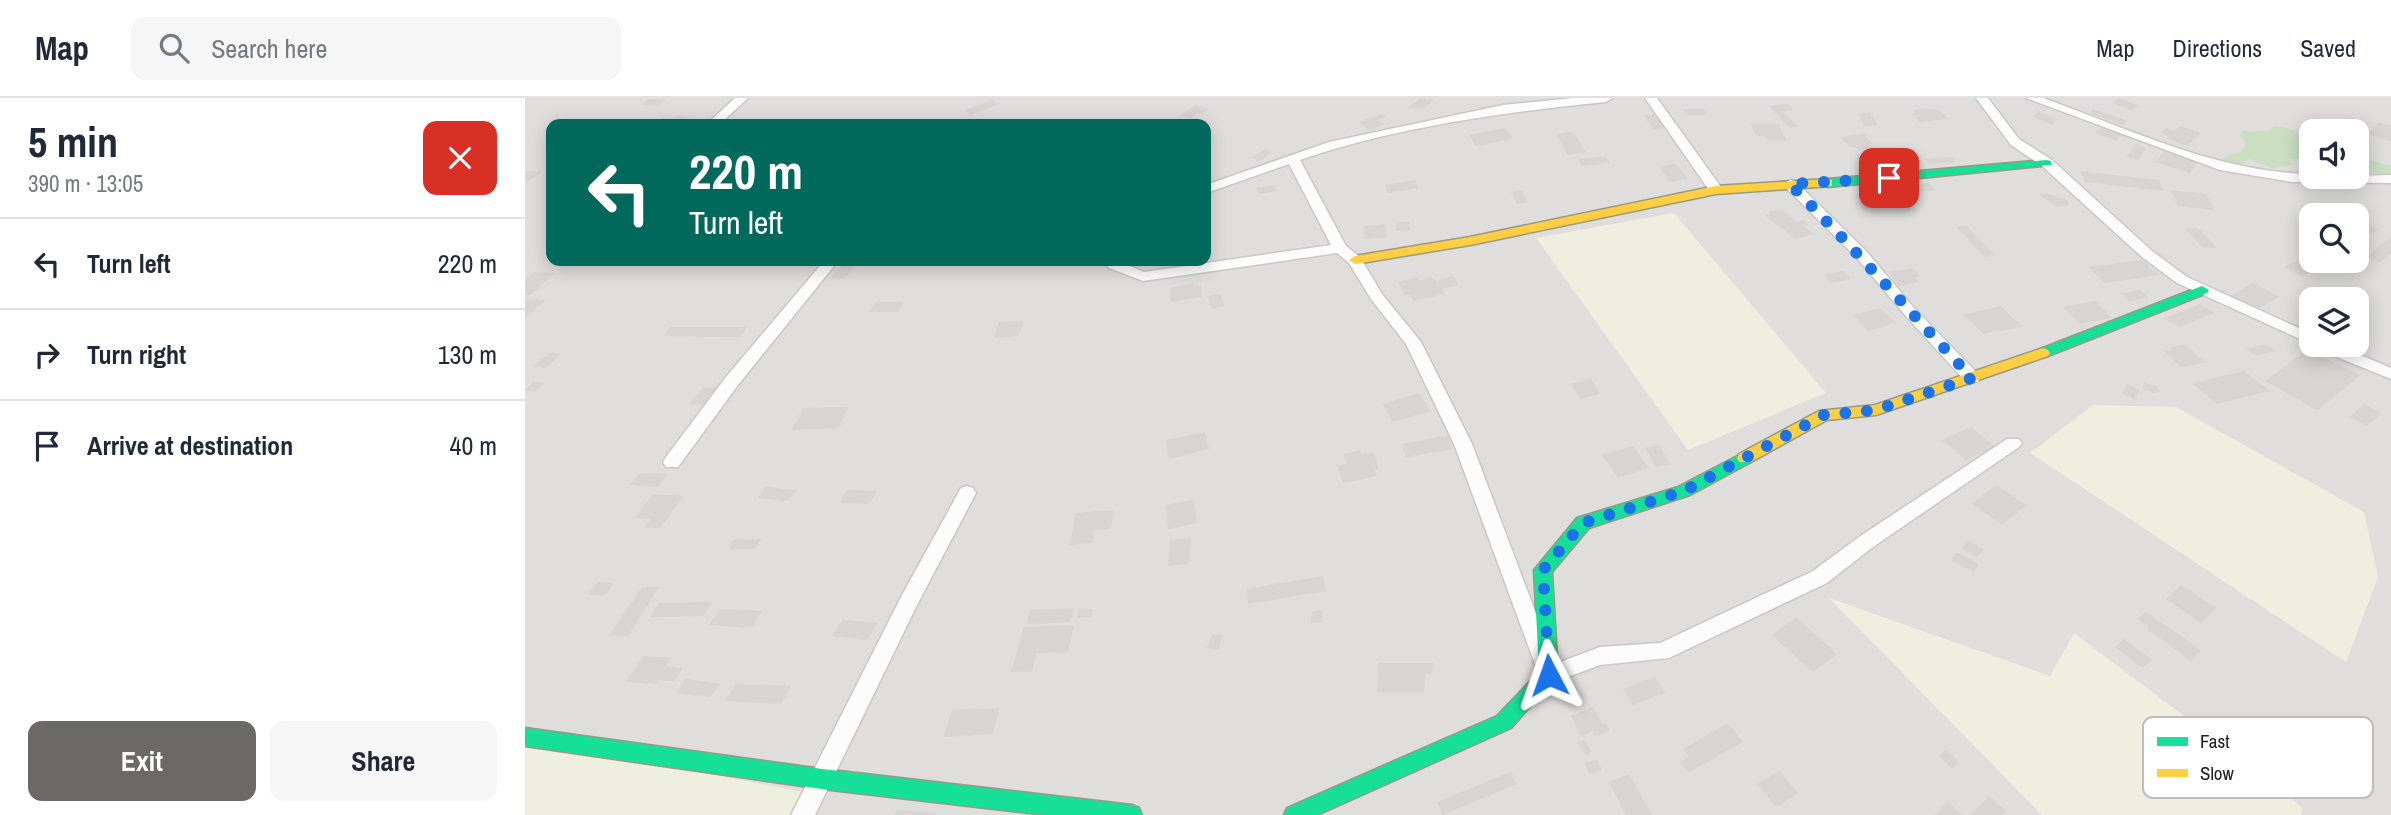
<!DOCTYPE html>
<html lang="en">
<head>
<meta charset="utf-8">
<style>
	:root { --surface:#fff; --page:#f6f6f7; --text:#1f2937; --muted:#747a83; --line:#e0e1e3; --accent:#6a6968 }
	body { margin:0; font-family:"Archivo Narrow",sans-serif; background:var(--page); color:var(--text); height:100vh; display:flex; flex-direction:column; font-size:26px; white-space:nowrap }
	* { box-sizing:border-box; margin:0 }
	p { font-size:23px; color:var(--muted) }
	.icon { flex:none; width:38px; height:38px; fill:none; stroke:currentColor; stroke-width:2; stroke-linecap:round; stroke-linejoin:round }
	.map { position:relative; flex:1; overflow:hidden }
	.drawer { display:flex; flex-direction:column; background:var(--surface); width:525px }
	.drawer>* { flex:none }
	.banner { position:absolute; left:21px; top:21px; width:665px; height:147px; border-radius:14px; box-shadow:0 4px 18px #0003; background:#00695c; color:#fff; overflow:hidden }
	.buttons { position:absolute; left:1774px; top:21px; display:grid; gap:14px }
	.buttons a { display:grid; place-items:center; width:70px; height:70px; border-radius:14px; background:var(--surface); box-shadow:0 4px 18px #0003; font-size:35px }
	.pin { position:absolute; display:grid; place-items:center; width:60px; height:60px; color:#fff; margin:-30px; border-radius:14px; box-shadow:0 4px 10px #0006 }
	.me { position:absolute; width:77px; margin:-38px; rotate:356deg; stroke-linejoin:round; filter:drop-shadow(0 0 5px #0008) }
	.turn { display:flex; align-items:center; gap:24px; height:147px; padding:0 28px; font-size:32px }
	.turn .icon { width:91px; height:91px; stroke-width:2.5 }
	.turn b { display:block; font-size:49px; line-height:60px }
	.round { display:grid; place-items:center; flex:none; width:74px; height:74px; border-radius:14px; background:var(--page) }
	.head { display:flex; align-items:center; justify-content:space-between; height:119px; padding:0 28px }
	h1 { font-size:42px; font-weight:700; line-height:52px }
	.cta { display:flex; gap:14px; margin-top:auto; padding:14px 28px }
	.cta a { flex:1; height:80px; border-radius:14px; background:var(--accent); color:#fff; font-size:28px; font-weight:700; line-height:80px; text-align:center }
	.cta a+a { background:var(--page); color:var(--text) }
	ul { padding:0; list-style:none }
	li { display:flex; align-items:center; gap:21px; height:91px; padding:0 28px; border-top:2px solid var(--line) }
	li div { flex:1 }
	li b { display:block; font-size:26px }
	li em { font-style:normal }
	header { display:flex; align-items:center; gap:42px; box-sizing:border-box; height:98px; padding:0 35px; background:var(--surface); border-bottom:2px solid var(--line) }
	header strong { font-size:33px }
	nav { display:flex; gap:38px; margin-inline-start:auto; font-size:24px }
	.search { width:490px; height:63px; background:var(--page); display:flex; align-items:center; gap:18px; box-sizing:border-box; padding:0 24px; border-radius:14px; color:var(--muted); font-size:26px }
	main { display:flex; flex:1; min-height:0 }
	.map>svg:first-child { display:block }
</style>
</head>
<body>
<header>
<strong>Map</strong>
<div class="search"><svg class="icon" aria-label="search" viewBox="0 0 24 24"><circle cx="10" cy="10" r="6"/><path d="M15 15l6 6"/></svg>Search here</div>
<nav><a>Map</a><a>Directions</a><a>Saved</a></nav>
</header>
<main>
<section class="drawer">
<div class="head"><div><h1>5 min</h1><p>390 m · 13:05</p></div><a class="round" style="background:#d93025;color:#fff"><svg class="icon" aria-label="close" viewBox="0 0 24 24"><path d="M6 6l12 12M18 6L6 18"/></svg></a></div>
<ul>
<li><svg class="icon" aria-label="left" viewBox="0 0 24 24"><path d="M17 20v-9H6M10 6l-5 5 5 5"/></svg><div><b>Turn left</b></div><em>220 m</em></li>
<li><svg class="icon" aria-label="right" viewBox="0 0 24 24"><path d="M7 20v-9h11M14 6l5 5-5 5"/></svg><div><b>Turn right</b></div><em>130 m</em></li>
<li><svg class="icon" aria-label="arrive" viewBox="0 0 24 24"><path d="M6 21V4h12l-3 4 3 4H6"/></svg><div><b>Arrive at destination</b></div><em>40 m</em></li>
</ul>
<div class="cta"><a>Exit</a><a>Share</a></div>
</section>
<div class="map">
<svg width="1866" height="717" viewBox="0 0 1866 717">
	<rect width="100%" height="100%" fill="#f0eeeb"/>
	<path fill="#dfdedc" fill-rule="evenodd" d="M0,0H1866V717H0ZM26,26H681V163H26ZM1787,33H1832V79H1787ZM1787,117H1832V163H1787ZM1787,201H1832V247H1787Z"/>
	<path fill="#efefdf" d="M1149,115L1301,295L1163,352L1011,140Z
		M1568,307L1651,309L1839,414L1853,479L1821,564L1505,355Z
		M1304,500L1525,578L1549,535L1761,695L1777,710L1776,717H1517Z
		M0,639L277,694L265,717H0Z"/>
	<path fill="#cbdec1" d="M1749,28L1762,30L1787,41V62L1762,60L1768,67L1747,70L1723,61L1715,68L1694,63C1703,54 1715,60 1721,45L1715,37L1719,33L1743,34Z
		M1832,58L1866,68V77L1832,73Z"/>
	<path fill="#d7d4d2" d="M896,0L909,2L899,10H883Z
		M1595,0L1613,8L1606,12L1588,5Z
		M124,1L141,2L133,8L116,7Z
		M468,2L474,7L445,17L440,12Z
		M1263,6L1268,12L1258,13L1273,29L1264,30L1244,8Z
		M670,7L684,12L664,20L657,17Z
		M1159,11H1179L1181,17H1161Z
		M1400,11L1414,12L1423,21L1395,24L1386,15H1391L1388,12Z
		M1568,11L1603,23L1598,27L1564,15Z
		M1513,14L1532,21L1527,26L1508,19Z
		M1345,15L1353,27L1340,28L1333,16Z
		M856,16L861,19L853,22L859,26L844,32L834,24Z
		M1131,16L1140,31L1128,32L1119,17Z
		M153,18L164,19L155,26L132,24L138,20L149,21Z
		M1853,24L1866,28V44L1843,36Z
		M1226,26H1253L1261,42H1242L1240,38H1231Z
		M1655,28L1676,35L1662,48L1641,40L1644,38L1636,35L1641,30L1649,33Z
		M1576,29L1597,36L1591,42L1570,35Z
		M980,30L988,41L951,48L944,37Z
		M1048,34L1061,54L1043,57L1031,36Z
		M1339,36L1348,46L1345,47L1348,50L1333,52L1330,49H1325L1315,39Z
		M1610,46L1621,50L1613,62L1602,59Z
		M740,51L748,54L735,63L727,60Z
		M1639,53L1672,64L1665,75L1631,64Z
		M1081,58L1085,65L1057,68L1053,61Z
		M1426,59L1431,64L1404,66L1400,61Z
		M1151,66L1163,81L1144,84L1134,68Z
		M0,73L17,74L2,85Z
		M1555,73L1634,82L1639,93L1560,84Z
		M890,82L893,90L863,95L860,87Z
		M1404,85L1410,92L1391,94L1385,87Z
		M750,87L752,93L733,96L731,90Z
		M1645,92L1681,96L1690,112L1653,108Z
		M997,93L1003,105L992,106L986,94Z
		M1365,94L1376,107L1339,111L1333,104L1342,103L1337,97Z
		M1518,95L1543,102L1544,107L1532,109L1514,97Z
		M1257,111L1271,124L1278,122L1283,127L1279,128L1288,136L1270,141L1240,117L1245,116L1243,114Z
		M1836,123L1853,132L1846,136L1832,129Z
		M871,124H884L885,133H871Z
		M860,126L862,139L840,141L839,128Z
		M1442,128L1470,158L1459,159L1431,129Z
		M1673,130L1692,150H1678L1660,131Z
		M1866,138V155L1855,165L1842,159Z
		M1778,159L1798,170L1777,178L1760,169Z
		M1617,162L1634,177L1580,185L1563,169Z
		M321,163H334L319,181L306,180Z
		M448,163H501L499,166H446Z
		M1388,170L1395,178L1390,179L1395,184L1373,188L1364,174Z
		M1318,173L1326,181L1306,185L1299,177Z
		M8,174L30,175L5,197H0V181Z
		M905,178L913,185V182L928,178L934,187L917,191L920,196L888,203L884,196L880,197L873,184L893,179L895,183Z
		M668,185V188L676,187L677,199L646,204L645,190Z
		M1728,185L1754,199L1731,212L1705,198Z
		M1616,192L1624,200L1604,203L1596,195Z
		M696,196L699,209L686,211L683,198Z
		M5,201L21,202L0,220V204Z
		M1570,203L1587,220L1555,226L1538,209Z
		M350,204H379L373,214H344Z
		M1675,206L1689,215L1654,229L1640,220Z
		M1475,208L1498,229L1458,236L1438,217Z
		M1355,210L1371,225L1343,233L1328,217Z
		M499,223L493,238L468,240L474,224Z
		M146,229H222L215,239L139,238Z
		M1660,246L1680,265L1655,269L1639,253L1648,252L1645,249Z
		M1741,246L1750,253L1731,258L1721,251Z
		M1783,251L1835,278L1792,312L1740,283Z
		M24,255L36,256L21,270L9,268Z
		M1719,273L1745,293L1692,306L1667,285Z
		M1066,281L1075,296L1055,301L1046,286Z
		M8,283L20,285L9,294L0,293Z
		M1619,285L1631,288L1634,293L1629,295L1621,292L1618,290Z
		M1603,286L1615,292L1609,301L1597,295Z
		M179,289L193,290L178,307L164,306Z
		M894,295L905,313L868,324L858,306Z
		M1839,306L1856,315L1842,328L1825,319Z
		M324,309L314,330L267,332L278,310Z
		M1446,329L1470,349L1441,362L1417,342Z
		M680,334L684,351L644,361L641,342Z
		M923,337L928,351L881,359L877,346Z
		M1134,347L1145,366L1131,369L1120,350Z
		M1108,348L1124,370L1093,380L1077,357Z
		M835,352L836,356L848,354L854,371L850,372L852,378L818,385L813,368L821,366L819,356Z
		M114,375L142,376L133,389L104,387Z
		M1471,387L1502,407L1477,427L1447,406Z
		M241,389L271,392L263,403L233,400Z
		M322,392L352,393L344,406L315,405Z
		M128,396L159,398L135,430H119L126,421L110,420Z
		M669,402L672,425L643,431L641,407Z
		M589,412L586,431L569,432L567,445L545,447L551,415Z
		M666,440L664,466L643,468L645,442Z
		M236,441L231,450L204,452L208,442Z
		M1443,442L1458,451L1452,459L1436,450Z
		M1431,454L1454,466L1449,474L1426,462Z
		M798,478L800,493L723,506L722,491Z
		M73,484L89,485L79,498L63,497Z
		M1656,487L1691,510L1676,525L1641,501Z
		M117,489H134L103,538H84Z
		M187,504L178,518L125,519L134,505Z
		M549,510L546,524L501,526L505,512Z
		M195,511L237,513L226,530L184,527Z
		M554,511H568L566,519L552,520Z
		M798,512L797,524L786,525L787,513Z
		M1621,514L1676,552L1666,563L1622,531L1624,529L1613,521Z
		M1271,519L1312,556L1288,574L1247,537Z
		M317,522L353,525L343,542L307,538Z
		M549,527L543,554L512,555L507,573L486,574L499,529Z
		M687,536L698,537L693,551L682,550Z
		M1599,541L1627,562L1617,570L1590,549Z
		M119,558L147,560L141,568L158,570L149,583L135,582L132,586L101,584Z
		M853,565H908L907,576H900L899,594H852Z
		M1130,579L1140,594L1108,607L1098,591Z
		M161,581L195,586L185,599L151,595Z
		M211,586L266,588L256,606L200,603Z
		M1068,609L1078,627L1081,625L1085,632L1070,638L1068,633L1056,638L1046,618Z
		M475,610L467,636L418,639L427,612Z
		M1203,625L1218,644L1163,675L1155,664L1164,658L1158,651Z
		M1059,641L1067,654L1060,657L1052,644Z
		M1421,652L1434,664L1427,670L1414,658Z
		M1072,662L1077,672L1064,676L1060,665Z
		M1254,672L1273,695L1251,709L1233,686Z
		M986,674L992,686L917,717L912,704Z
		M1104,676L1127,717H1101L1084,684Z
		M1464,698L1481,713L1477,717H1445Z
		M1423,704L1437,717H1410Z
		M372,712L411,715V717H370Z"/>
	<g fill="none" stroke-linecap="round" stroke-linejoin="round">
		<g stroke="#c9c8c7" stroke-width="3">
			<path id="street" d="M210,0H223L195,26H182Z
				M1048,0H1087L1081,4C980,14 871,29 775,62L821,148L835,159L857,196L896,244L947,346L1030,566L1075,549L1135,545L1288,473L1334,439L1482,341H1494L1497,345L1494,349L1348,449L1302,485L1144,560L1075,567L1024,586L1017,584L1014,577L929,346L881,246L846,201L824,165L812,155L618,183L584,170L579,163H593L619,174L806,147L764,66L681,95V87L804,44L978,7Z
				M1120,0H1132L1198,92L1196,95H1186Z
				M1451,0H1463L1494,41L1527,62L1627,153L1662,179L1787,236L1788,247L1652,185L1617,159L1517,68L1486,47Z
				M1501,0H1518C1604,31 1694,75 1787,76V79L1866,77V85L1767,84L1695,72Z
				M1265,82L1270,83L1341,153L1390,211L1453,276L1455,280L1453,284H1441L1380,217L1331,159L1260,89L1258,86Z
				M299,163H313L213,287L153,369H141L138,364L141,359L201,279Z
				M1790,247H1812L1866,270V281L1792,251Z
				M442,388L448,390L451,395L391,509L290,717H266L376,499L436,390Z"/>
		</g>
		<g stroke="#999a82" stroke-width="3">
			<path id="fast" d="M1522,62L1526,63V67L1303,89L1297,85L1303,81Z
				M1677,188L1684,192L1682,195L1523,258H1513L1511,255L1513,252Z
				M1220,354L1228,360L1226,364L1165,397L1064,430L1027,474L1033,577L986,630L792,717H759L762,710L972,618L1014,574L1009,472L1052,420L1153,389Z
				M0,630L297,671L607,707L614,710L617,717H521L297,691L0,648Z"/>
		</g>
		<g stroke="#999a82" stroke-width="3">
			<path id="slow" d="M1303,81L1307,82V88L1191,96L945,147L830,166L824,162L830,158L945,139L1191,88Z
				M1518,250L1523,252L1525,255L1523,258L1351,317L1302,322L1226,364H1214L1212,360L1214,356L1294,313L1350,307Z"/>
		</g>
		<use href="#street" fill="#fdfcfc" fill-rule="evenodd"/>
		<use href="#fast" fill="#16e098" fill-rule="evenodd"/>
		<use href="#slow" fill="#ffcf43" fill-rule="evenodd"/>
	</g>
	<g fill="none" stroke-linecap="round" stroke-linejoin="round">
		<path stroke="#1a73e8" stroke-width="12" stroke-dasharray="0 21.6" d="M1024,577L1018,472L1058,425L1159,393L1299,317L1351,312L1447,280C1386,215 1328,149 1265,86L1364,80"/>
	</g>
	<rect x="1618" y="619" width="230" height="81" rx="10" fill="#fff" stroke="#bdbdbd" stroke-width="2"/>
	<rect x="1632" y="639" width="31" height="9" fill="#16e098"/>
	<rect x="1632" y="671" width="31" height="8" fill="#ffcf43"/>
	<g font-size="19" fill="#222">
		<text x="1675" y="650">Fast</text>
		<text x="1675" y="682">Slow</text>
	</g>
</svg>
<div class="buttons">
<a><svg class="icon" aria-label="sound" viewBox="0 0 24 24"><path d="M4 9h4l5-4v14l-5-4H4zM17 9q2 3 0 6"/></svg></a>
<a><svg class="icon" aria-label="search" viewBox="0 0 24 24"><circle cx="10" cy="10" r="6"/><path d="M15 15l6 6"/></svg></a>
<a><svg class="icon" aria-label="layers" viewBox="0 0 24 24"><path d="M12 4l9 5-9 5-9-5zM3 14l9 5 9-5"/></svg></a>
</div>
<div class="pin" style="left:1364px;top:80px;background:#d93025"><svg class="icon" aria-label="arrive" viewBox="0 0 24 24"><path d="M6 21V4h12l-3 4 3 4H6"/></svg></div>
<svg class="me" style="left:1024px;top:577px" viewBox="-20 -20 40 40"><path d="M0-17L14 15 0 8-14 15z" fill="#1a73e8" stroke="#fff" stroke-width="4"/></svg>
<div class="banner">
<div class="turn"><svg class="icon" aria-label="left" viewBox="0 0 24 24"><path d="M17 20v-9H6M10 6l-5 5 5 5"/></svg><div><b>220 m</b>Turn left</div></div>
</div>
</div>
</main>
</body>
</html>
